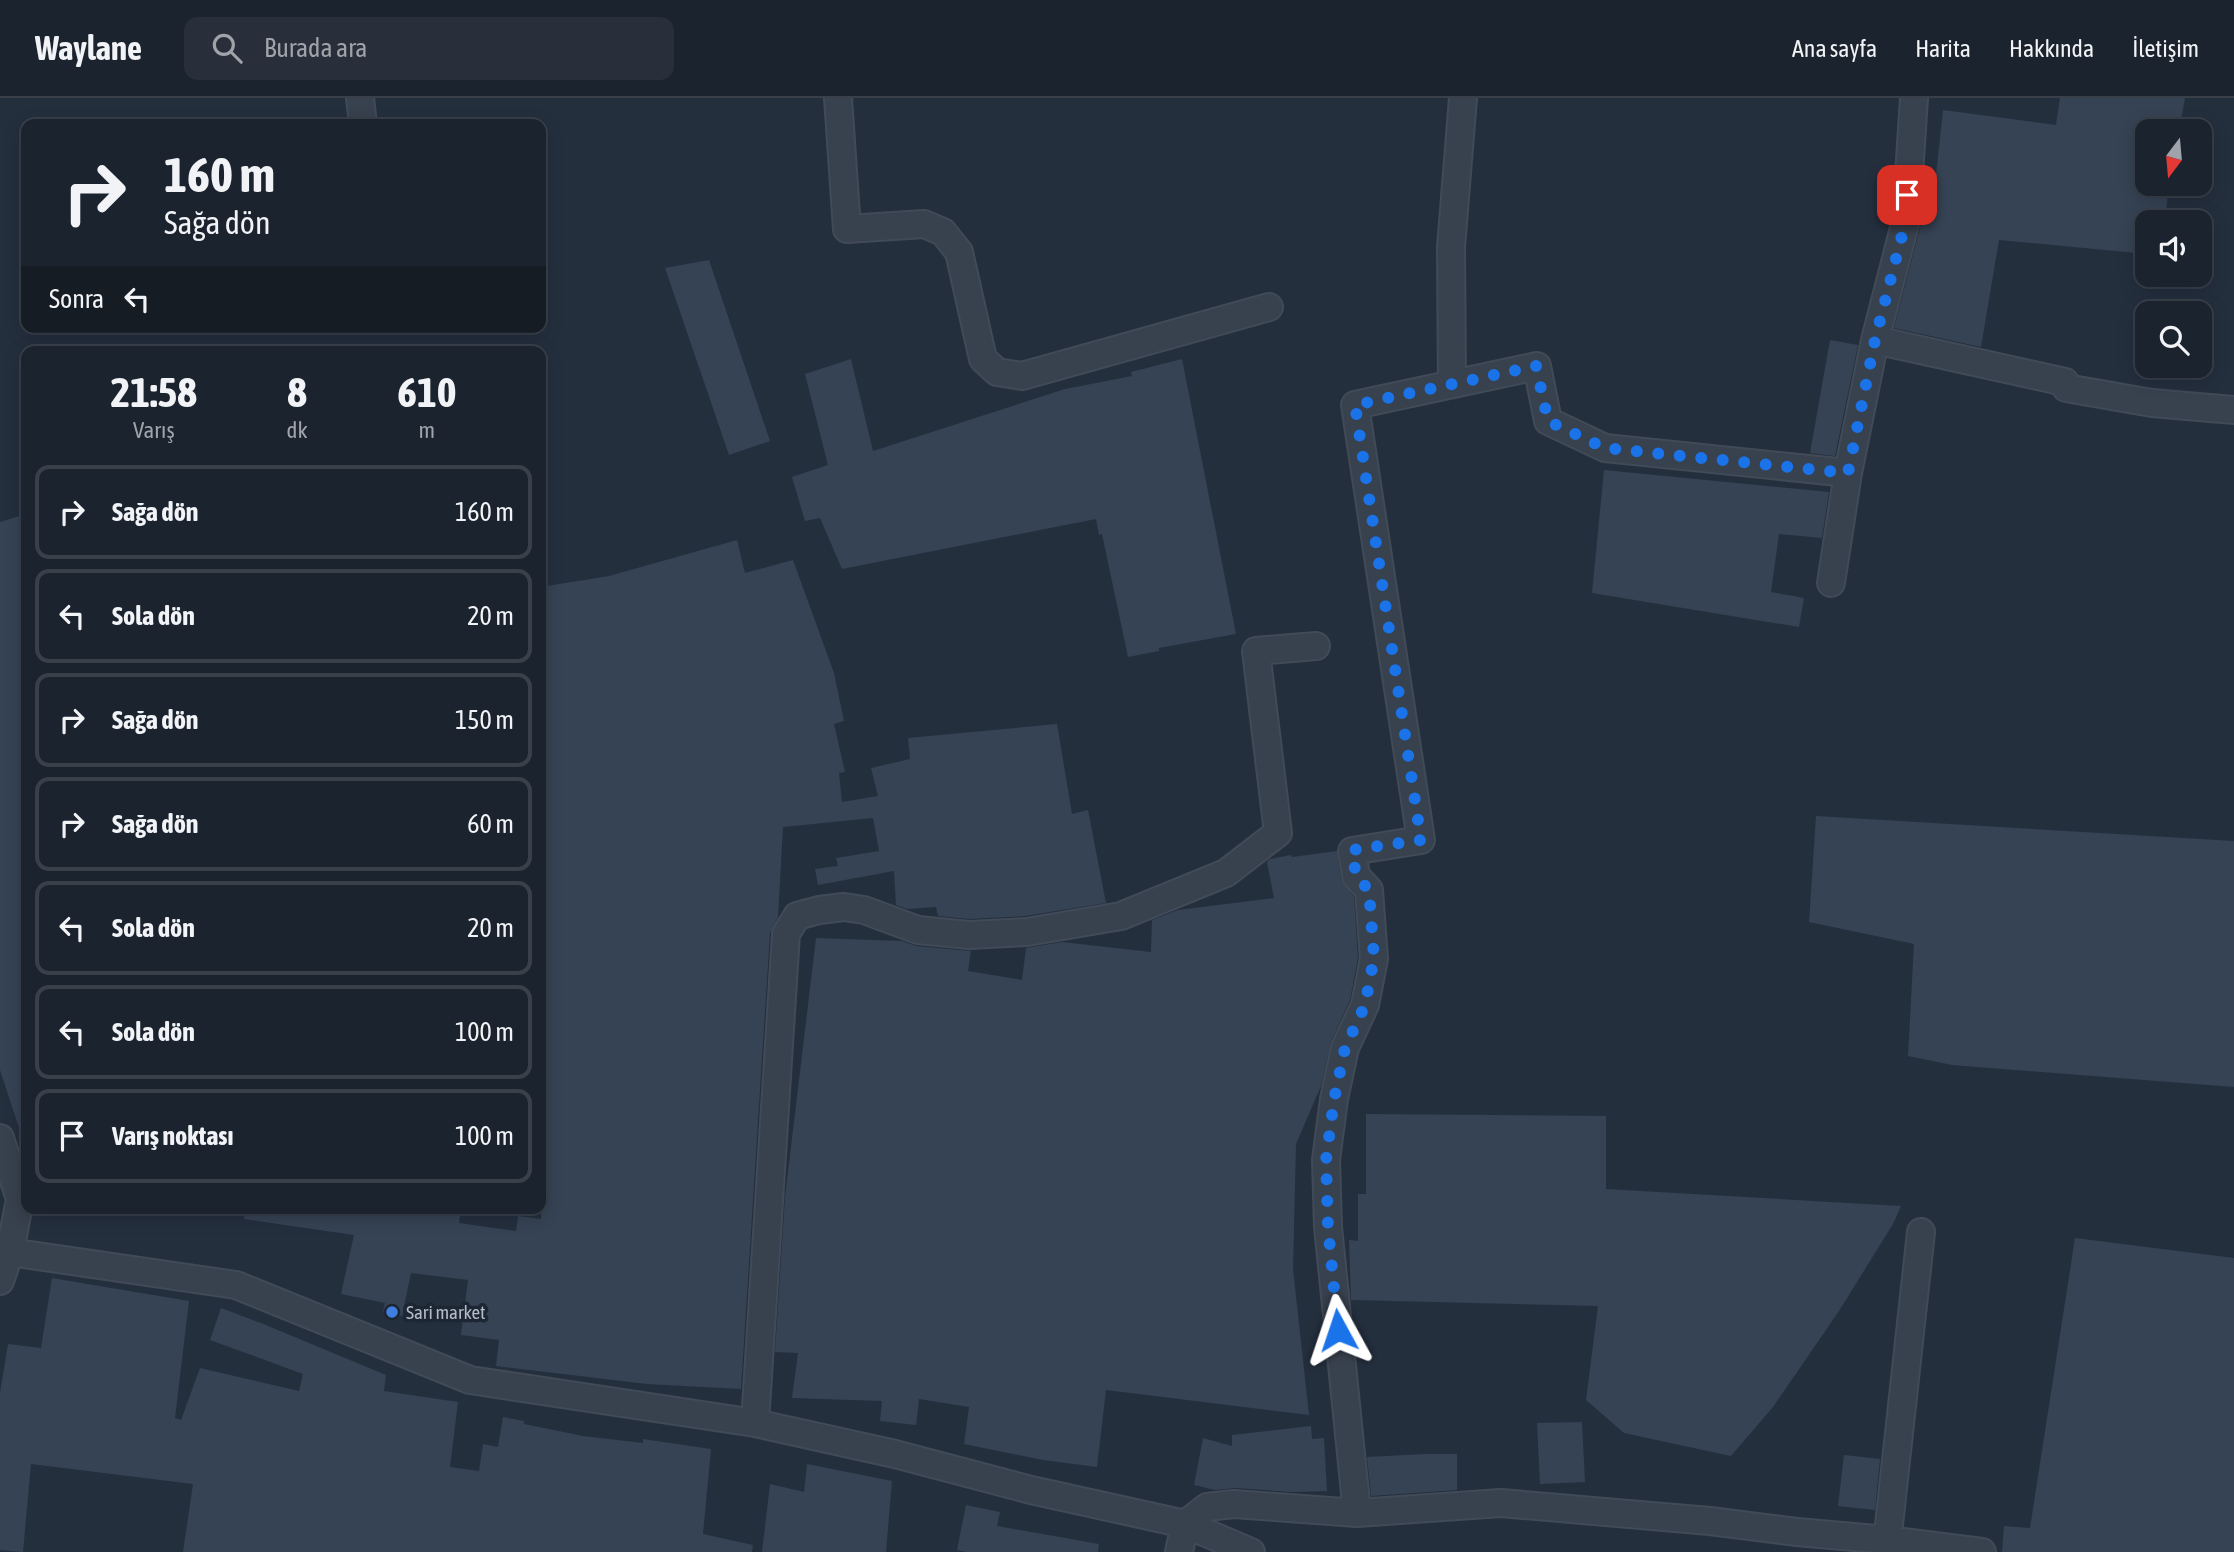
<!DOCTYPE html>
<html lang="tr">
<head>
<meta charset="utf-8">
<style>
	:root { --surface:#1b232e; --page:#282f3a; --text:#f1f3f6; --muted:#a0a4aa; --line:#39404a }
	body { margin:0; font-family:"Asap Condensed",sans-serif; background:var(--page); color:var(--text); height:100vh; display:flex; flex-direction:column; font-size:26px; white-space:nowrap }
	* { box-sizing:border-box; margin:0 }
	p { font-size:23px; color:var(--muted) }
	.icon { flex:none; width:38px; height:38px; fill:none; stroke:currentColor; stroke-width:2; stroke-linecap:round; stroke-linejoin:round }
	.map { position:relative; flex:1; overflow:hidden }
	.side { position:absolute; left:21px; top:248px; width:525px; height:868px; display:flex; flex-direction:column; background:var(--surface); border-radius:14px; box-shadow:0 4px 18px #0003,0 0 0 2px var(--line) }
	.side>* { flex:none }
	.guide { position:absolute; left:21px; top:21px; width:525px; height:214px; border-radius:14px; box-shadow:0 4px 18px #0003,0 0 0 2px var(--line); background:#1b232e; color:var(--text); overflow:hidden }
	.needle { width:46px; rotate:196deg }
	.controls { position:absolute; left:2135px; top:21px; display:grid; gap:14px }
	.controls a { display:grid; place-items:center; width:77px; height:77px; border-radius:14px; background:var(--surface); box-shadow:0 4px 18px #0003,0 0 0 2px var(--line); font-size:35px }
	.pin { position:absolute; display:grid; place-items:center; width:60px; height:60px; color:#fff; margin:-30px; border-radius:14px; box-shadow:0 4px 10px #0006 }
	.me { position:absolute; width:77px; margin:-38px; rotate:355deg; stroke-linejoin:round; filter:drop-shadow(0 0 5px #0008) }
	.turn { display:flex; align-items:center; gap:24px; height:147px; padding:0 28px; font-size:32px }
	.turn .icon { width:91px; height:91px; stroke-width:2.5 }
	.turn b { display:block; font-size:49px; line-height:60px }
	.then { display:flex; align-items:center; height:66px; padding:0 28px; background:#0003; gap:14px; font-size:26px }
	.eta { display:flex; justify-content:space-evenly; align-items:center; height:119px; text-align:center }
	.eta b { font-size:42px; font-weight:700; line-height:49px }
	ul { padding:0; list-style:none }
	li { display:flex; align-items:center; gap:21px; height:94px; margin:0 14px 10px; padding:0 14px; border:4px solid var(--line); border-radius:14px }
	li div { flex:1 }
	li b { display:block; font-size:26px }
	li em { font-style:normal }
	header { display:flex; align-items:center; gap:42px; box-sizing:border-box; height:98px; padding:0 35px; background:var(--surface); border-bottom:2px solid var(--line) }
	header strong { font-size:33px }
	nav { display:flex; gap:38px; margin-inline-start:auto; font-size:24px }
	.search { width:490px; height:63px; background:var(--page); display:flex; align-items:center; gap:18px; box-sizing:border-box; padding:0 24px; border-radius:14px; color:var(--muted); font-size:26px }
	.map>svg:first-child { display:block }
</style>
</head>
<body>
<header>
<strong>Waylane</strong>
<div class="search"><svg class="icon" aria-label="search" viewBox="0 0 24 24"><circle cx="10" cy="10" r="6"/><path d="M15 15l6 6"/></svg>Burada ara</div>
<nav><a>Ana sayfa</a><a>Harita</a><a>Hakkında</a><a>İletişim</a></nav>
</header>
<div class="map">
<svg width="2234" height="1454" viewBox="0 0 2234 1454">
	<rect width="100%" height="100%" fill="#242f3e"/>
	<path fill="#364354" d="M2060,0H2185L2179,33H2147V86H2169L2165,124H2147V156L1999,142L1981,249L1894,230L1921,126L1925,76L1936,77L1943,12L2056,27Z
		M709,162L770,343L729,357L665,170Z
		M1830,242L1858,247L1835,358L1810,355Z
		M851,261L873,353L1065,291L1132,278L1131,274L1182,261L1236,536L1159,550V553L1128,559L1102,436L1099,437L1096,421L842,471L820,420L805,423L792,379L828,367L805,276Z
		M1604,372L1829,394L1822,440L1779,436L1771,494L1804,500L1799,529L1592,495Z
		M26,416V1041L23,1042L0,972V424Z
		M737,442L745,475L793,462L834,575L844,623L834,626L845,674L839,675L842,704L878,698L871,670L910,661L908,640L1057,626L1072,716L1088,712L1106,805L1025,818L969,821L938,818L936,809L907,811L896,807L894,773L818,787L815,771L838,768L836,760L879,753L873,720L783,729L778,819L770,835L741,1291L647,1286L496,1268L499,1242L461,1237L468,1182L411,1175L402,1218L383,1214L385,1205L341,1196L354,1137L244,1121L245,1111H461L459,1125L516,1133L518,1118L541,1121V489L609,478Z
		M1816,718L2234,743V989L1952,967L1908,958L1914,846L1809,824Z
		M1337,753L1341,781L1354,799L1358,860L1350,902L1331,944L1321,988L1296,1046L1293,1171L1309,1317L1106,1292L1097,1369L1043,1362L964,1346L969,1309L919,1301L916,1327L880,1323L882,1303L792,1300L798,1255L775,1254L785,1099L816,840L902,843L916,848L971,853L968,873L1022,882L1026,850L1062,844L1151,854L1152,822L1178,812L1274,800L1267,764L1270,761L1291,757L1292,759Z
		M1366,1016L1606,1018V1091L1901,1108L1893,1126L1839,1213L1773,1309L1731,1358L1624,1335L1586,1302L1598,1208L1351,1202L1349,1142L1358,1143V1096H1366Z
		M2075,1140L2234,1160V1454H2002L2004,1428L2030,1430Z
		M52,1180L189,1203L175,1320L181,1322L200,1270L299,1293L303,1276L210,1242L221,1210L261,1225L386,1277L384,1293L458,1304L450,1369L479,1373L483,1346L498,1349L503,1319L524,1323V1326L583,1338L643,1345V1341L711,1351L703,1436L753,1447L752,1454H183L193,1386L31,1366L23,1454L0,1452V1295L8,1246L41,1250Z
		M1582,1324L1585,1384L1540,1386L1537,1325Z
		M1311,1328L1312,1341L1324,1340L1327,1393L1292,1394L1235,1390L1215,1392L1194,1387L1203,1340L1232,1348V1337Z
		M1425,1356H1457V1392L1371,1398L1367,1359Z
		M1844,1357L1880,1361L1875,1412L1838,1408Z
		M807,1366L892,1383L886,1454H762L770,1386L804,1394Z
		M966,1407L1000,1414L997,1428L1099,1446L1098,1454H967L957,1452Z"/>
	<g fill="none" stroke-linecap="round" stroke-linejoin="round">
		<g stroke="#414a57" stroke-width="30">
			<path id="minor" d="M360,0L363,26
				M838,0L847,131L924,126L943,134L959,154L983,261L997,274L1022,278L1269,209
				M1875,242L2065,284L2066,290L2152,305L2234,312
				M1452,286L1451,149L1463,0
				M1831,485L1848,375L1875,242L1906,122L1914,0
				M0,1040L20,1101L10,1154L0,1183
				M10,1154L236,1187L470,1282L755,1325L895,1356L1031,1392L1185,1426L1251,1454
				M755,1325L786,836L797,818L819,812L844,809L864,812L918,832L969,837L1027,834L1121,818L1226,775L1278,735L1256,553L1316,548
				M1357,1415L1328,1129L1326,1062L1334,1001L1345,950L1365,907L1374,861L1369,792L1356,778L1352,753L1421,742L1355,307L1537,268L1548,323L1605,350L1848,375
				M1179,1454L1185,1426L1207,1409L1234,1406L1357,1415L1501,1405L1710,1423L1797,1434L1887,1442L1982,1454
				M1886,1454L1921,1134"/>
		</g>
		<use href="#minor" stroke="#38414e" stroke-width="26"/>
	</g>
	<g fill="none" stroke-linecap="round" stroke-linejoin="round">
		<path stroke="#1a73e8" stroke-width="12" stroke-dasharray="0 21.6" d="M1338,1232L1328,1129L1326,1062L1334,1002L1345,950L1365,907L1374,860L1369,792L1356,778L1352,752L1421,742L1355,307L1536,268L1548,323L1605,350L1848,375L1875,242L1906,122L1907,97"/>
	</g>
	<circle fill="#3f7fe0" stroke="#1d2633" stroke-width="2.5" cx="392" cy="1214" r="7"/>
	<g text-anchor="middle" dominant-baseline="central" stroke-width="7" stroke-linejoin="round" paint-order="stroke">
		<g font-size="19" fill="#b4bcc9" stroke="#1d2633" text-anchor="start">
			<text x="406" y="1214">Sari market</text>
		</g>
	</g>
</svg>
<div class="controls">
<a><svg class="needle" viewBox="-14 -14 28 28"><path d="M0-13l5 13h-10z" fill="#e53935"/><path d="M0 13l5-13h-10z" fill="#a0a4aa"/></svg></a>
<a><svg class="icon" aria-label="sound" viewBox="0 0 24 24"><path d="M4 9h4l5-4v14l-5-4H4zM17 9q2 3 0 6"/></svg></a>
<a><svg class="icon" aria-label="search" viewBox="0 0 24 24"><circle cx="10" cy="10" r="6"/><path d="M15 15l6 6"/></svg></a>
</div>
<div class="pin" style="left:1907px;top:97px;background:#d93025"><svg class="icon" aria-label="arrive" viewBox="0 0 24 24"><path d="M6 21V4h12l-3 4 3 4H6"/></svg></div>
<svg class="me" style="left:1338px;top:1232px" viewBox="-20 -20 40 40"><path d="M0-17L14 15 0 8-14 15z" fill="#1a73e8" stroke="#fff" stroke-width="4"/></svg>
<div class="guide">
<div class="turn"><svg class="icon" aria-label="right" viewBox="0 0 24 24"><path d="M7 20v-9h11M14 6l5 5-5 5"/></svg><div><b>160 m</b>Sağa dön</div></div>
<div class="then">Sonra<svg class="icon" aria-label="left" viewBox="0 0 24 24"><path d="M17 20v-9H6M10 6l-5 5 5 5"/></svg></div>
</div>
<section class="side">
<div class="eta">
<div><b>21:58</b><p>Varış</p></div>
<div><b>8</b><p>dk</p></div>
<div><b>610</b><p>m</p></div>
</div>
<ul>
<li><svg class="icon" aria-label="right" viewBox="0 0 24 24"><path d="M7 20v-9h11M14 6l5 5-5 5"/></svg><div><b>Sağa dön</b></div><em>160 m</em></li>
<li><svg class="icon" aria-label="left" viewBox="0 0 24 24"><path d="M17 20v-9H6M10 6l-5 5 5 5"/></svg><div><b>Sola dön</b></div><em>20 m</em></li>
<li><svg class="icon" aria-label="right" viewBox="0 0 24 24"><path d="M7 20v-9h11M14 6l5 5-5 5"/></svg><div><b>Sağa dön</b></div><em>150 m</em></li>
<li><svg class="icon" aria-label="right" viewBox="0 0 24 24"><path d="M7 20v-9h11M14 6l5 5-5 5"/></svg><div><b>Sağa dön</b></div><em>60 m</em></li>
<li><svg class="icon" aria-label="left" viewBox="0 0 24 24"><path d="M17 20v-9H6M10 6l-5 5 5 5"/></svg><div><b>Sola dön</b></div><em>20 m</em></li>
<li><svg class="icon" aria-label="left" viewBox="0 0 24 24"><path d="M17 20v-9H6M10 6l-5 5 5 5"/></svg><div><b>Sola dön</b></div><em>100 m</em></li>
<li><svg class="icon" aria-label="arrive" viewBox="0 0 24 24"><path d="M6 21V4h12l-3 4 3 4H6"/></svg><div><b>Varış noktası</b></div><em>100 m</em></li>
</ul>
</section>
</div>
</body>
</html>
